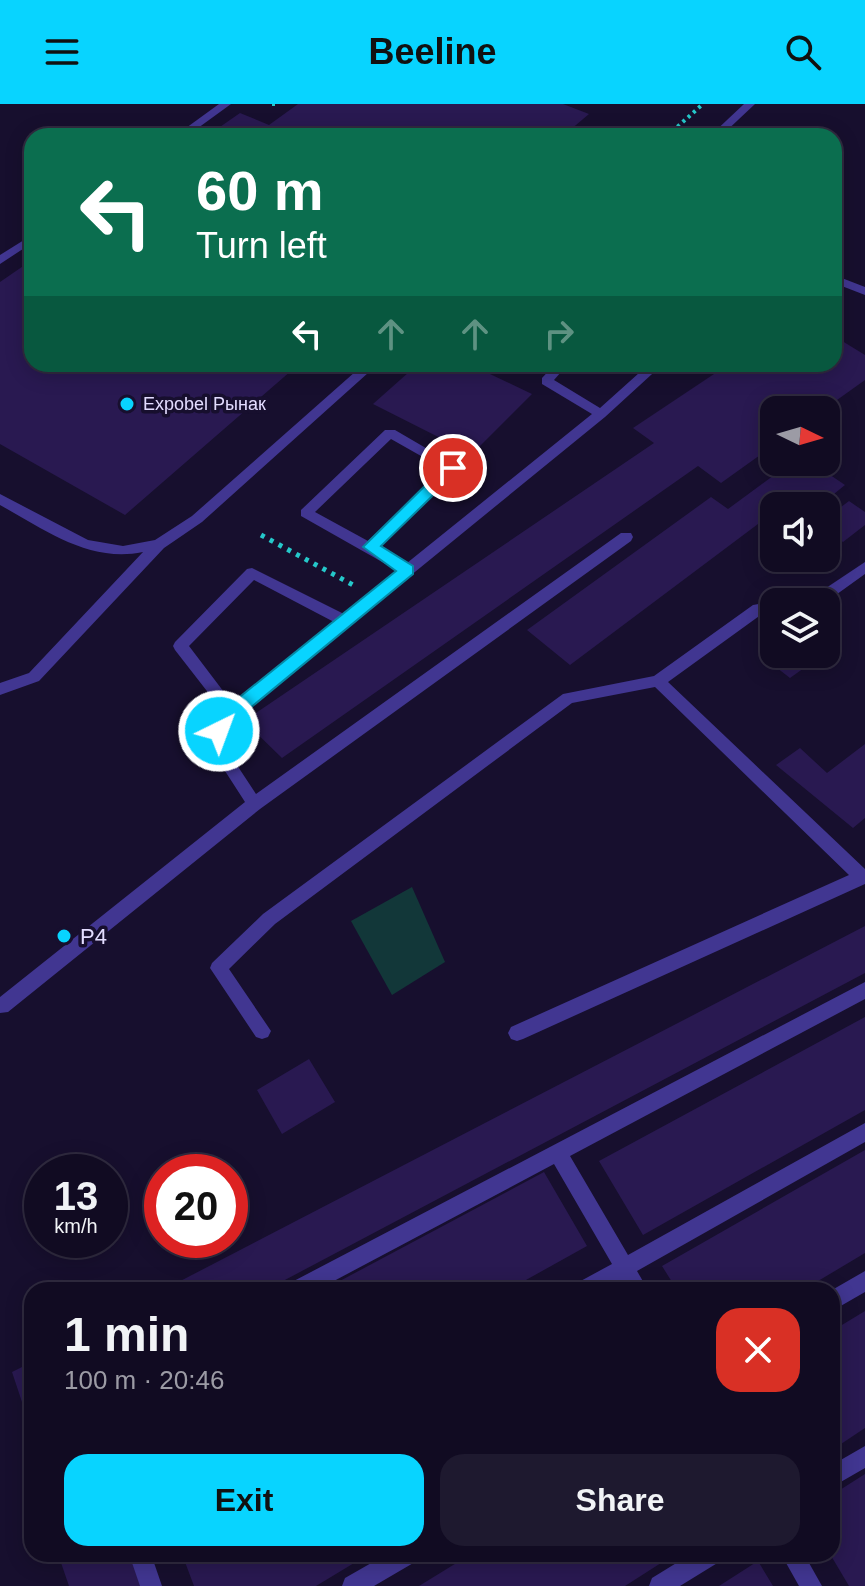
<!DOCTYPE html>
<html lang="en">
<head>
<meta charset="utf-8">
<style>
	:root { --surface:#110b22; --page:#1e192f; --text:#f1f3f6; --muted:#9c9ba5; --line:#302b40; --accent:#08d4ff }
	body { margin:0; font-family:Arial,sans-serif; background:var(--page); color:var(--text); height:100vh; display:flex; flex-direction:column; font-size:30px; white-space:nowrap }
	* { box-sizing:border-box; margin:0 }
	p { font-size:26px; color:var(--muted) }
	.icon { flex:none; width:44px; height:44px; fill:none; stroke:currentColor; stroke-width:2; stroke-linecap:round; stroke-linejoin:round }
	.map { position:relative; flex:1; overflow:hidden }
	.side { position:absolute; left:24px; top:1178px; width:816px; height:280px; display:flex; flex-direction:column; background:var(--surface); border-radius:24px; box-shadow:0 4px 20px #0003,0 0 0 2px var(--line) }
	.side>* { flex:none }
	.banner { position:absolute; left:24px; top:24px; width:818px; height:244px; border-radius:24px; box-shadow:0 4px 20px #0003,0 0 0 2px var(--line); background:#0b6e4f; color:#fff; overflow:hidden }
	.needle { width:52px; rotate:95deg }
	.buttons { position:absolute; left:760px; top:292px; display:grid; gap:16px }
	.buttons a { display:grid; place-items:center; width:80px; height:80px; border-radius:16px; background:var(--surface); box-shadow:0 4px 20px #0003,0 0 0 2px var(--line); font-size:40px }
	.speed { position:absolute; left:24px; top:1050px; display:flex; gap:16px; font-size:40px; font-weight:700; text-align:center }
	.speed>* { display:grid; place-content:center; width:104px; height:104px; border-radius:50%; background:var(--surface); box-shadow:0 4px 20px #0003,0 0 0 2px var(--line); line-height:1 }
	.speed small { font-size:20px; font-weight:400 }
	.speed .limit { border:12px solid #d22; background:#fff; color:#111 }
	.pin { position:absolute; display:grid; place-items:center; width:68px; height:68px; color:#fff; margin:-34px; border:4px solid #fff; border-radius:50%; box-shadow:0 2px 8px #0007 }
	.me { position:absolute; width:88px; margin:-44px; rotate:42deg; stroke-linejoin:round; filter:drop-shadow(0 0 6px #0008) }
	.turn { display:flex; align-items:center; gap:28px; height:168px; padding:0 40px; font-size:36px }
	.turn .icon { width:104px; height:104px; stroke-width:2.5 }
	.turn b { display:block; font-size:56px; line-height:68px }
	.lanes { display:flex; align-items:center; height:76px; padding:0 40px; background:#0003; justify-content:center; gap:40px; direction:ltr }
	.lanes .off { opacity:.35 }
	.round { display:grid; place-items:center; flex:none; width:84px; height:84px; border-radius:24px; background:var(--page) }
	.overview { display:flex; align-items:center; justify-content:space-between; height:136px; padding:0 40px }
	h1 { font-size:48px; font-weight:700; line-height:60px }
	.action { display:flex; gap:16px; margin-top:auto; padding:16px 40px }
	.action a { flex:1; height:92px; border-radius:24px; background:var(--accent); color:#111; font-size:32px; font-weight:700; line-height:92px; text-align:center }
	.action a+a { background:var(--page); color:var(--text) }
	header { display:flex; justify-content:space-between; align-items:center; height:104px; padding:0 40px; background:var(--accent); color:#111; font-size:36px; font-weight:700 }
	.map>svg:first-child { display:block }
</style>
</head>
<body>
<header><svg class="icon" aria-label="menu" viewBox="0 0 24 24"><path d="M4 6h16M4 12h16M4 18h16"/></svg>Beeline<svg class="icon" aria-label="search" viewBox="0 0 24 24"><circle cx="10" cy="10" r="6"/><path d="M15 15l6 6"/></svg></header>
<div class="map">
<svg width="865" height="1482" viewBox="0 0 865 1482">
	<rect width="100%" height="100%" fill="#170f2e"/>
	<path fill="#123739" d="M412,783L445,858L392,891L351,817Z"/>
	<path fill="#291951" d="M298,0H563L589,10L563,32H207L240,9L269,21Z
		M32,156V260H299L125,411L0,340V178Z
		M834,232L865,251V276L823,306H774V341L721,379L698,362L282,654L244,617L654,339L633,324L729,260H834Z
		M418,260H474L473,262L532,290L472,350L373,300Z
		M792,358H811L845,381L829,394L841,403L849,397L865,408V421L843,438L826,426V419L831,415L826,411V402H774V408L570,561L527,526L711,393L728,405Z
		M774,544V550H787L804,564L790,574L763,553Z
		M865,640V714L853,724L776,661L800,644L827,669Z
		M865,822V869L266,1186H163Z
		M865,913V1006L643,1131L599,1057Z
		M309,955L335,998L282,1030L257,986Z
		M865,1046V1149L803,1186H677L662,1162Z
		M544,1068L587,1142L508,1186H323Z
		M865,1207V1324L832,1346V1227Z
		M32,1258V1310L27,1313L12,1268Z
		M865,1370V1482H849L830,1450L832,1391Z
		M58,1450H130L141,1482H69Z
		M182,1450H369L316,1482H194Z
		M471,1450H675L625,1482H419Z
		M758,1457L773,1482H719Z"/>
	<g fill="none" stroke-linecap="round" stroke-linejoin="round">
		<path stroke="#25c8ca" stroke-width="4" stroke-dasharray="3 4" stroke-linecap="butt" d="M272,0H278
			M667,32L703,0"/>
		<path stroke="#25c8ca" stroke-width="5" stroke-dasharray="4 6" stroke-linecap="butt" d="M261,431L355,482"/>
		<path fill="#413691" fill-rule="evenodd" d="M219,0H231L187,32H175Z
			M744,0H755L721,32H710Z
			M32,131V139L0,160V151Z
			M834,171L865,183V191L834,179Z
			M364,260H378L202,418L164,444L39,577L0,591V579L29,569L143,448C89,459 45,426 0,401V390L88,436L123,442L155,436L192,412Z
			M555,260H568L554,276L600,304L649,260H663L605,313L237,613L227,628L231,652L256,690L621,429H631L633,433L631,437L260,705L8,908L0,909V893L245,698L216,653L211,627L224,609L175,546L173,542L175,538L247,465L252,464L344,510L398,467L301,412V406L385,326H395L460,364L379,443L407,459L592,310L542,280V274ZM391,335L444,365L368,437L315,408ZM254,476L334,518L233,600L189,542Z
			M865,458V470L826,498H792L794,494L817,490Z
			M774,497L778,498H774V507L762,510L668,578L865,765V780L523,935L517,937L511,935L508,929L511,923L849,771L655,583L572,599L275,820L229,865L271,927L268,933L262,935L256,933L210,864L212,859L263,810L563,590L654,572L753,501Z
			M865,878V895L570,1052L628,1151L865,1019V1038L637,1167L648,1186H627L621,1176L603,1186H574L577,1179L612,1160L554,1060L317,1186H287L290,1179Z
			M865,1167V1188L832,1207V1186Z
			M865,1342V1364L832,1383V1361Z
			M129,1450H151L162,1482H140Z
			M387,1450H418L415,1458L374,1482H342L345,1474Z
			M691,1450H722L719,1458L680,1482H649L652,1474Z
			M781,1450H804L822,1482H799Z"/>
	</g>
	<path fill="#08d4ff" stroke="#058aa6" stroke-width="2" d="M453,358L460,364L458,367L381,442L413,462V470L238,614L225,632H213L210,627L226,604L396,467L363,443L447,360Z"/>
	<g fill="#08d4ff" stroke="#170f2e" stroke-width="3">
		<circle cx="127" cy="300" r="8"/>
		<circle cx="64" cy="832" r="8"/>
	</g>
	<g text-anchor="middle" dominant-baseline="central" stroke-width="7" stroke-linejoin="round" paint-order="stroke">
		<g font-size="18" fill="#e3dcff" stroke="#170f2e" text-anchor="start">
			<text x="143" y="300">Expobel Рынак</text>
		</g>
		<g font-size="22" fill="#e3dcff" stroke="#170f2e" text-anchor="start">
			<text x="80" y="832">P4</text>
		</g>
	</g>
</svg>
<div class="buttons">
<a><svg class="needle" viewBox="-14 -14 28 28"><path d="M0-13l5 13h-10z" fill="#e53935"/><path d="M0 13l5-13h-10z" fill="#9c9ba5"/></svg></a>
<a><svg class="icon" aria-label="sound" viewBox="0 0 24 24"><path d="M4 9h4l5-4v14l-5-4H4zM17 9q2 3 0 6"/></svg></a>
<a><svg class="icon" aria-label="layers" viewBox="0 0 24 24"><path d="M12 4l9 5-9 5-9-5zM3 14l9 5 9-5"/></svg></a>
</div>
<div class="speed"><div>13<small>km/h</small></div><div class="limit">20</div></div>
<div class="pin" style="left:453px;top:364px;background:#d93025"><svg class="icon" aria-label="arrive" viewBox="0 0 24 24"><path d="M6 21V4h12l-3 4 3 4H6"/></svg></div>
<svg class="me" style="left:219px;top:627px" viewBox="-20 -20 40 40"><circle r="17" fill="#08d4ff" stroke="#fff" stroke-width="3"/><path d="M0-11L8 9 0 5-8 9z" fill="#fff"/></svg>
<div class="banner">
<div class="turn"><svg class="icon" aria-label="left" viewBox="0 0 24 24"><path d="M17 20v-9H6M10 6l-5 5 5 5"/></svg><div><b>60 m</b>Turn left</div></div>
<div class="lanes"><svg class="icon" aria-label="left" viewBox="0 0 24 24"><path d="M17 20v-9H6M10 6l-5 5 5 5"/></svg><svg class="icon off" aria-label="ahead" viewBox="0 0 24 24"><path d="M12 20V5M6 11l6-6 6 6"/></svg><svg class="icon off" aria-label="ahead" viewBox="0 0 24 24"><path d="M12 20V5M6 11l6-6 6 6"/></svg><svg class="icon off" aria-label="right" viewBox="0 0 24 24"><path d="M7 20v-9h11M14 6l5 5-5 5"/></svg></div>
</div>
<section class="side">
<div class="overview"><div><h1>1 min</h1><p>100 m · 20:46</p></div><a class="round" style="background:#d93025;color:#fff"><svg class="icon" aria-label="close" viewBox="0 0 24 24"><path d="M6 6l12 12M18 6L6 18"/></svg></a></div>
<div class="action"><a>Exit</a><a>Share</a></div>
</section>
</div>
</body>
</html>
